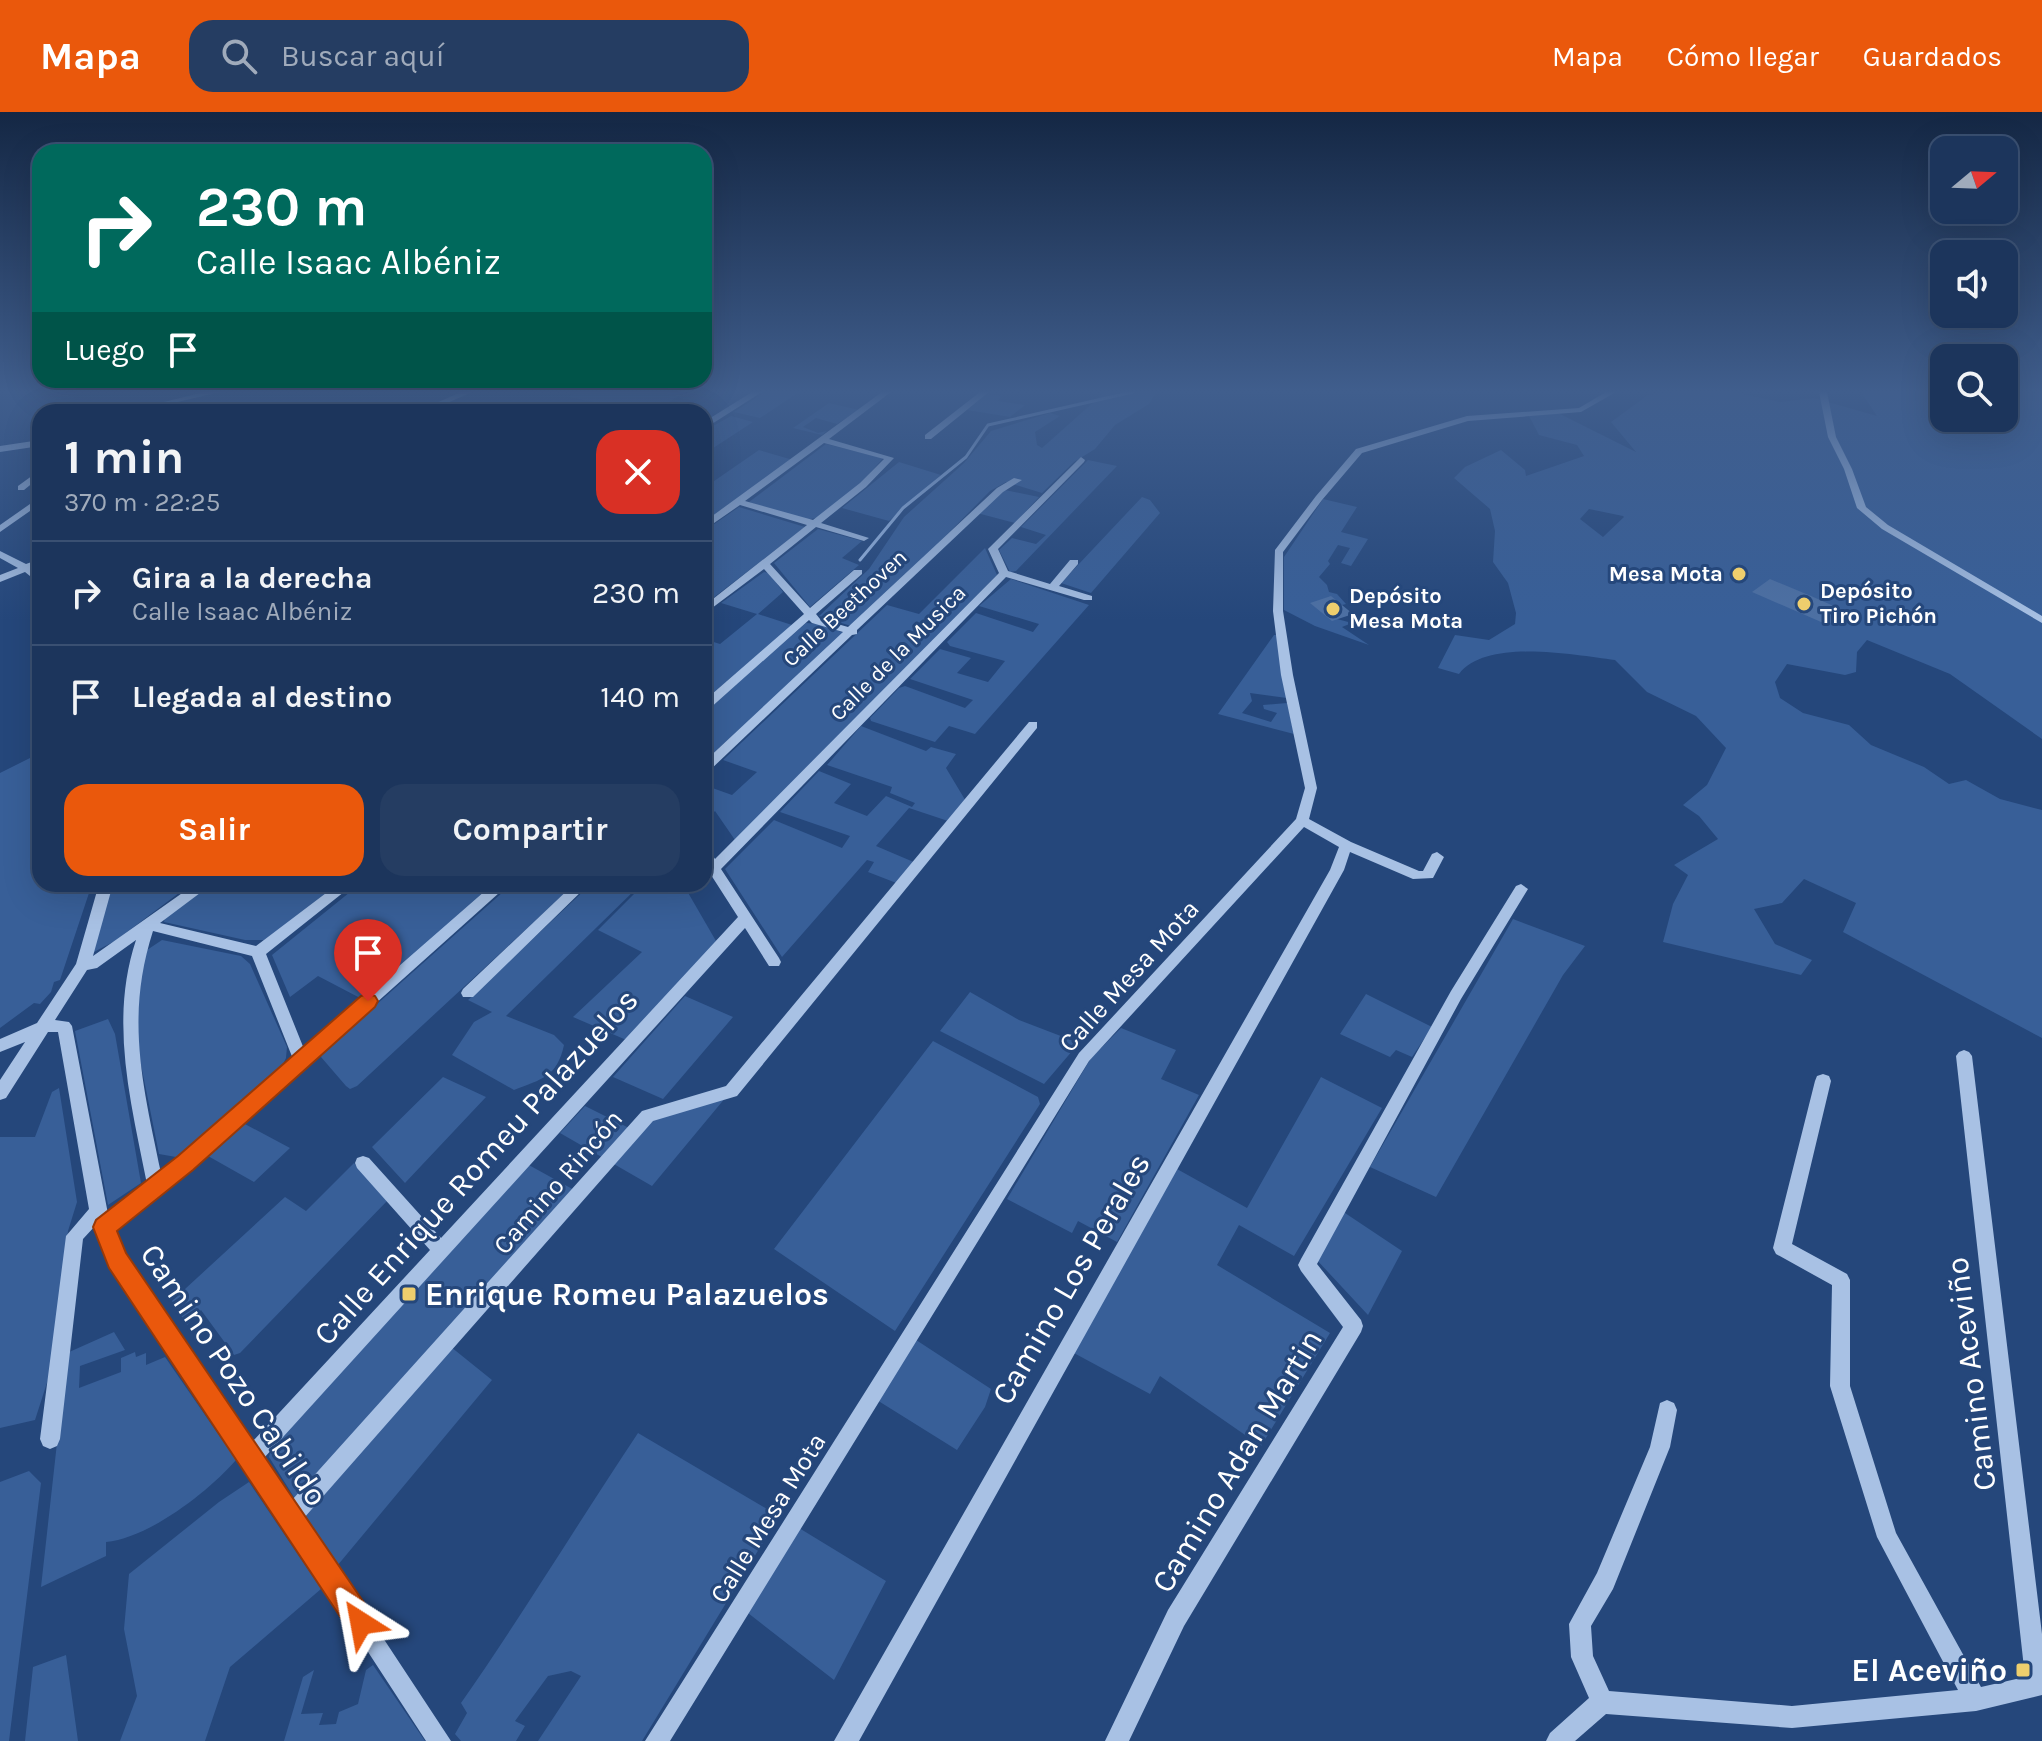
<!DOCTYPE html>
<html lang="es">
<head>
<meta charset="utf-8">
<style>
	:root { --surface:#1c355c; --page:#253d62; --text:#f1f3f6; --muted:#a0abbb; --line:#3a5072; --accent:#ea580c }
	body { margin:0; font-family:Karla,sans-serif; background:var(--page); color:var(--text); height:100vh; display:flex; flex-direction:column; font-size:30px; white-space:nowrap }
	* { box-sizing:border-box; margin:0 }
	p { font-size:26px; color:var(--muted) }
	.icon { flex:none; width:44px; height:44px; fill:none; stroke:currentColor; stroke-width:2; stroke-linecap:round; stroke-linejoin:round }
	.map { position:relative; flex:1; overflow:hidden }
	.sheet { position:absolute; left:32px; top:292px; width:680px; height:488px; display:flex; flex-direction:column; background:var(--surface); border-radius:24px; box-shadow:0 8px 32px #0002,0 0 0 2px var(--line) }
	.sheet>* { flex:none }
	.hud { position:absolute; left:32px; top:32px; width:680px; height:244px; border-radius:24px; box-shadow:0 8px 32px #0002,0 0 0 2px var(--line); background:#00695c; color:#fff; overflow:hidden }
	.needle { width:52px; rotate:71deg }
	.buttons { position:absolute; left:1930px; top:24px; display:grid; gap:16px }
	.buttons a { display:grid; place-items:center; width:88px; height:88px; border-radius:16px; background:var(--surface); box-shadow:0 8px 32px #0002,0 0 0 2px var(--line); font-size:40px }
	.pin { position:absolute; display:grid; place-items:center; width:68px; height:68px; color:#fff; margin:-82px -34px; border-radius:50% 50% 50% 0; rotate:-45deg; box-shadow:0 0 8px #0007 }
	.pin .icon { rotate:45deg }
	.me { position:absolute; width:88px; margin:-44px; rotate:326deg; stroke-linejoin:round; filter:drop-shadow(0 0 6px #0008) }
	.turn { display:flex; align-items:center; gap:28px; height:168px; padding:0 32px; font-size:36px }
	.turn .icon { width:104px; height:104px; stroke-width:2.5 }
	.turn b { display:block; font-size:56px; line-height:68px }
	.then { display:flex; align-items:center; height:76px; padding:0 32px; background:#0003; gap:16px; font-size:30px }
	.round { display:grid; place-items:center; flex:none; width:84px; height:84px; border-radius:24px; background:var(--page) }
	.overview { display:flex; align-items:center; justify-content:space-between; height:136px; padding:0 32px }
	h1 { font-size:48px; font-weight:700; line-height:60px }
	.button { display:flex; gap:16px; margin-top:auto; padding:16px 32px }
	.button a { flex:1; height:92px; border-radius:24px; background:var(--accent); color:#fff; font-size:32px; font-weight:700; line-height:92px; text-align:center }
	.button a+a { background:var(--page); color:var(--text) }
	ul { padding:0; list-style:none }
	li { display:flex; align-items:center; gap:24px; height:104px; padding:0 32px; border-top:2px solid var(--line) }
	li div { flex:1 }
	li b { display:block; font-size:30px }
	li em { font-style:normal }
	header { display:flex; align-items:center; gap:48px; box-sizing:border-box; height:112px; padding:0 40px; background:var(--accent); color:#fff }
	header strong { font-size:38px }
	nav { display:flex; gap:44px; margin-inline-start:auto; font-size:28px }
	.search { width:560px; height:72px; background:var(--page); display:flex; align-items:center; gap:20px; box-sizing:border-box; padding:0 28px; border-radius:24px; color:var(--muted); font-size:30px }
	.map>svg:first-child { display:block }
</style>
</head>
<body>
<header>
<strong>Mapa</strong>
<div class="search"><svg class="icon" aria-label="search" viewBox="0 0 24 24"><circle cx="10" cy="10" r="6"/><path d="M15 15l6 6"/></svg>Buscar aquí</div>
<nav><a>Mapa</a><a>Cómo llegar</a><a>Guardados</a></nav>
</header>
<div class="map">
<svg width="2042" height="1629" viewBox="0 0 2042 1629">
	<rect width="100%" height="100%" fill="#25477b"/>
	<path fill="#385f98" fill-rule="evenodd" d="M575,280H683L656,300H645L569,285Z
		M765,280H799L760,306L734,300Z
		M1105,280H1156L1149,292L1115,313L1095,337L1074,350L1042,381L1006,370L990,379L902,468L851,514L819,504L869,457L904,405L964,351L991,319L1050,301L1060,304L1035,320L1037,333L1042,336Z
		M1677,280H1733L1780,290L1814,286L1877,304L1861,280H1944V306H2004V280L2042,282V627L1950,562L1867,528L1857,540L1856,560L1845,563L1787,552L1775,570L1780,586L1803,601L1849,613L1871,633L1924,655L1949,672L1966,668L2000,687L2042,698V926L1843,820L1856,791L1804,767L1782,791L1754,797L1775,832L1812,848L1801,863L1663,830L1673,792L1688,763L1674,753L1718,727L1699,704L1683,693L1707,673L1726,636L1696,604L1647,580L1615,548C1573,543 1487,526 1459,562L1438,556L1455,523L1489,528L1515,512L1516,501L1508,471L1493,450L1495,419L1490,397L1454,366L1465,355L1501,338L1525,358L1526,364L1584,344L1577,333L1539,323L1529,304L1558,301L1636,340L1611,310L1648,283ZM1589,397L1623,404L1624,405L1603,425L1580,407Z
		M987,282L1001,284L998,289L1025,293L1010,305L967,298Z
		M829,291L859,298L837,312L816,306L803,315L818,321L827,319L822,323L793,316Z
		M731,304L753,310L704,342V319Z
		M826,332L883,346C871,361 829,407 810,407C791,408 767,396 749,390Z
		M759,338L793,348L704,411V376Z
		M1088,348L1117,354L1016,459L1010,460L999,438L1012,426L1036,432L1046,423L1021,415Z
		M899,350L941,363L889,409L842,396Z
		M1005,378L1039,385L1015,411L977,401Z
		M1142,385L1150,388L1160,401L1091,481L1061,471Z
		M1323,387L1357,395L1341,420L1368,427L1351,454L1341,451L1350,436L1338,433L1328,449L1330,452L1319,465L1327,473L1329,480L1337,482L1346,492L1342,493L1331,485L1337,507L1352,511L1342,515L1369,533L1315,514L1284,498V445Z
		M739,395L805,415L704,493V419Z
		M818,417L862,429L842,446L859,453L810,495L774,451Z
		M985,436L997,463L735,728L715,699L704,710V673L732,683L757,660L723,648L887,493L919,502Z
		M764,460L769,461L783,480L758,502L792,513L704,589V527L720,532L757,502L721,491Z
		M1011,467L1089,493L975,622L949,614L935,630L871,609L870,606L899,576L905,574L965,596L973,588L910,567L940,537L971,546L957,561L988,570L1005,549L950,534L947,530L976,501L1033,520L1039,512L979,494Z
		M806,511L820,512L844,521L704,650V601Z
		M1274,523H1277L1287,586L1250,581L1252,589L1242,601L1271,610L1277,601L1264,597L1263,593L1287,591L1294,622L1218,602Z
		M861,614L926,639L931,635L956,642L946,656L967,691L951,710L909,696L876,734L916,751L899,772L868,760L874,750L867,748L782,845L725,757L774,708L842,736L850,724L780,700L819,659L851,672L834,691L867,704L886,684L912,695L915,691L890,681L892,675L827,653Z
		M40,641V772H92L60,868L54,870L51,880L40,892L34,891L0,916V661Z
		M111,772H191L115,829L90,842Z
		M209,772H342L264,828H245L164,810L165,805Z
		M360,772H495L362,887L318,864L290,885L272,843Z
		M512,772H575L357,974L350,977L346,974L321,945L323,940Z
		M591,772H641L506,904L554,923L564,933C557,965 542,967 514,978L452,943L474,910L492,900L468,888Z
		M644,772H683L716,829L631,930L573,905L642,840L598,818Z
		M1513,807L1585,834L1563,863L1436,1085L1370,1055Z
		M162,828L241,844L250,852L287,935L286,946L278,962L188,1038L176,1045L159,1042L134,918L144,840Z
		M970,880L1019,908L1079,931L1044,972L940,919Z
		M1366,882L1432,915L1412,945L1396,938L1390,945L1340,922Z
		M685,884L733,905L663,987L613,965Z
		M108,907L115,922L141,1071L108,1093L75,919Z
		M1121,916L1176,938L1161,967L1199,983L1117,1130L1078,1109L1072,1121L1007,1087L1091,946Z
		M933,929L1038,985L1040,992L895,1219L774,1137Z
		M443,965L486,985L405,1071L372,1035Z
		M1321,965L1382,996L1294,1144L1239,1113L1217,1153L1330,1221L1261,1334L1160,1264L1150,1282L1072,1240L1177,1057L1247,1096Z
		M59,976L77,1090L68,1119L53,1252L35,1308L0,1316V1025H35L52,980Z
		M731,979L652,1074L560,1021L585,994L635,1019L648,1004Z
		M243,1011L290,1036L254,1070L208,1044Z
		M354,1051L387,1089L240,1241L234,1243L201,1198L187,1213L172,1189L285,1085L306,1099Z
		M527,1052L576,1079L297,1390L269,1345L273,1331Z
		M1342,1099L1402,1139L1368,1203L1315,1146Z
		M114,1220L125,1238L80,1254L79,1276L121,1260V1246L135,1240L136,1245L146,1241V1253L165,1245L236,1348C208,1380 149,1426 106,1430V1444L41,1475L67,1241Z
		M910,1224L991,1277L985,1295L957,1338L872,1285Z
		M451,1235L492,1268L337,1454L304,1401Z
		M638,1321L779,1404L642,1629H538L581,1564L571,1559L548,1564L515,1609L525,1614L516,1629H461L455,1622L467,1601L461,1591C523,1502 578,1411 638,1321Z
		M29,1359L41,1371L9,1629H0V1370Z
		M249,1370L321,1477L230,1555L205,1629H120L137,1584L124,1517L129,1462L219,1390Z
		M799,1416L886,1469L834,1568L748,1501Z
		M66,1543L78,1629H25L33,1555Z
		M373,1553L425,1629H284L303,1565L314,1558L301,1602L323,1601L319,1613L336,1612L339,1600L358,1592L366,1558Z"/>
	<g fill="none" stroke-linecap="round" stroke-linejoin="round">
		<path stroke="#9dbbe5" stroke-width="3" d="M860,448L903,396L966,345L988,313L1133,280"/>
	</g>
	<path fill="#4d70a3" d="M1770,467L1811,484L1845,499L1828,513L1752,480Z
		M1331,484L1353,502L1332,509L1310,491Z"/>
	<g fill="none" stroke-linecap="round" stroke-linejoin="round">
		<path fill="#a8c1e4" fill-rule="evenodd" d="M204,280H220L152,296L148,294Z
			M461,280H472L427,300H416Z
			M752,280H762L704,317V310Z
			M882,280H891L829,327L894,346L866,375L821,411L869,426L864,429L816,415L770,452L810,496L854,458H862V462L816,502L820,507L848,515L997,376L1014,366L1022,368L1003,380L857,518V522L852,523L708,660L704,661V650L843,520L812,511L809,508L708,598L704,599V589L804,502L764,457L704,502V494L807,413L740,393L704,418V410ZM824,331L884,347L860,371L813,408L745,389Z
			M980,280H989L931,327H925V323Z
			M1606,280H1616L1581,300L1468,309L1362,341L1322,388L1283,440V499L1293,563L1317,676L1309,707L1351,730L1419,759H1423L1432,742L1437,740L1444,745L1433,766L1413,767L1350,740L1344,758L859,1629H834L1330,758L1339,735L1304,715L1089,949L670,1629H645L1079,941L1296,707L1305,676L1281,563L1273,499L1275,438L1316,384L1356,337L1467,304L1579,296Z
			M1819,280H1827L1836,325L1852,357L1866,395L1888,413L2042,504V511L1882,417L1857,396L1844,357L1828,325Z
			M40,328V334L0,340V334Z
			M1081,345L1085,348L1084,350L998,437L1008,459L1050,472L1070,448H1078V452L1059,474L1092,484V488H1084L1006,465L721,757L779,846L781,850L779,854H769L745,816L264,1346L292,1388L642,999L726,974L1029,610H1037V616L737,984L653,1009L304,1406L451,1629H426L286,1414L283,1413L245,1352L111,1154L95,1114L83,1127L60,1327L57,1334L50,1337L43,1334L40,1327L66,1124L89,1097L58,920H48L6,986L0,988V968L25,930L0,940V927L37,911L76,852L99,772H113L93,844L195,772H212L160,811L256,834L338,772H354L266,842L304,937L493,772H509L192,1056L114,1118L124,1143L253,1329L430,1138L357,1056L355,1051L357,1046L363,1044L369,1046L441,1126L738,805L704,752V736L709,738L715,747L999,461L988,437L990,435ZM153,819L252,844L293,947L161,1061C143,974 125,906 153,819ZM136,828C109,909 131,991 147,1072L108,1102L72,914L69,910L55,908L87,858L97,856Z
			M40,358V365L24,378H18V374Z
			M40,385V392L0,420V413Z
			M0,439L26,452L40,447V454L33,457L40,464V472L25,460L0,470V463L18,456L0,446Z
			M574,772H589L473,885H463L461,881L463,877Z
			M1521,772L1528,777L1461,887L1317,1152L1361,1208L1363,1214L1361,1220L1184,1514L1129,1629H1105L1168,1498L1343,1215L1301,1159L1298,1153L1301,1147L1451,879L1516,774Z
			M1964,938L1969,940L1972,944L2042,1522V1583L1976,1599L1792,1616L1606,1602L1575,1629H1546L1550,1621L1589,1586L1571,1545L1569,1512L1597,1461L1650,1335L1660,1291L1667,1288L1674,1291L1677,1298L1670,1335L1613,1477L1591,1514L1593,1544L1609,1579L1792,1594L1958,1578L1877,1425L1830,1274L1832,1173L1776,1142L1773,1136L1815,969L1817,964L1823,962L1829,964L1831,969L1792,1132L1847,1162L1850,1168V1274L1896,1421L1981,1575L2025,1565L1956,944L1959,940Z"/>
	</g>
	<linearGradient id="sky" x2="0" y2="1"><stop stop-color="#142744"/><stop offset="0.55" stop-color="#405e8d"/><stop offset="1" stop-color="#405e8d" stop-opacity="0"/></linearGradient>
	<rect width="2042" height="508" fill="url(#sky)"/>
	<path fill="#ea580c" stroke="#983908" stroke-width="2" d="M368,882L375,884L378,889L375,895L193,1058L117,1119L126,1141L371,1501L375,1511L371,1521L361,1525L351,1521L109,1156L93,1115L96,1108L178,1044L361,884Z"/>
	<g fill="#eece6d" stroke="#25477b" stroke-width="3">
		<circle cx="1739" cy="462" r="8"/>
		<circle cx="1804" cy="492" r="8"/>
		<circle cx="1333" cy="497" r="8"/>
		<rect x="401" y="1174" width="16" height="16" rx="4"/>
		<rect x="2015" y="1550" width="16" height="16" rx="4"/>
	</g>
	<g text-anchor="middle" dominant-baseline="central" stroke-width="6" stroke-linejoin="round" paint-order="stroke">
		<g font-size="22" font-weight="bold" fill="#fff" stroke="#25477b" text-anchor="start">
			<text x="1723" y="462" text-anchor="end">Mesa Mota</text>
			<text x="1820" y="479">Depósito<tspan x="1820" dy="25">Tiro Pichón</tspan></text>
			<text x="1349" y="484">Depósito<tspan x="1349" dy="25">Mesa Mota</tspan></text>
		</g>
		<g font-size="22" fill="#fff" stroke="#25477b">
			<text transform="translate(845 496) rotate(-43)">Calle Beethoven</text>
			<text transform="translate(898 541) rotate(-45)">Calle de la Musica</text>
		</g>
		<g font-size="26" fill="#fff" stroke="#25477b">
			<text transform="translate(1129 864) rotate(-48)">Calle Mesa Mota</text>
			<text transform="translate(558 1070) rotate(-49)">Camino Rincón</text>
			<text transform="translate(768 1406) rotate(-58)">Calle Mesa Mota</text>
		</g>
		<g font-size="32" fill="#fff" stroke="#25477b">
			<text transform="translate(476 1055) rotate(-48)">Calle Enrique Romeu Palazuelos</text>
			<text transform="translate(1071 1167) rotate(-60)">Camino Los Perales</text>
			<text transform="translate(1971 1262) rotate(-97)">Camino Aceviño</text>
			<text transform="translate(234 1263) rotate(56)">Camino Pozo Cabildo</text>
			<text transform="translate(1237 1349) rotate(-59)">Camino Adan Martin</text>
		</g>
		<g font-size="32" font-weight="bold" fill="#fff" stroke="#25477b" text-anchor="start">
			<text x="425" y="1182">Enrique Romeu Palazuelos</text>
			<text x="2007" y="1558" text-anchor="end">El Aceviño</text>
		</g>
	</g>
</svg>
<div class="buttons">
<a><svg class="needle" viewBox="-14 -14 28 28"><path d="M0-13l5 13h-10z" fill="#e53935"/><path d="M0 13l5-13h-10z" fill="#a0abbb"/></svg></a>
<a><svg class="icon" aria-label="sound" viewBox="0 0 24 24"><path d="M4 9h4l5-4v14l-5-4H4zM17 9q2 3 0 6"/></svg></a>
<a><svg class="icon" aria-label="search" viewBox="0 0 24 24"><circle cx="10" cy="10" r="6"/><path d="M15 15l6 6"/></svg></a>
</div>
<div class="pin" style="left:368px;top:889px;background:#d93025"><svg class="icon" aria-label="arrive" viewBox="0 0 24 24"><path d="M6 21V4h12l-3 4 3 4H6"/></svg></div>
<svg class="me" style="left:361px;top:1511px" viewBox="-20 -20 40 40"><path d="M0-17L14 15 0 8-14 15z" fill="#ea580c" stroke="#fff" stroke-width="4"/></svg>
<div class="hud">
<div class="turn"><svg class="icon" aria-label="right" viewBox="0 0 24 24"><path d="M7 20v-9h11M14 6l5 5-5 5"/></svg><div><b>230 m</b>Calle Isaac Albéniz</div></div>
<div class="then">Luego<svg class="icon" aria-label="arrive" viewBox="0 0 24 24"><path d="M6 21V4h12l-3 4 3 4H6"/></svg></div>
</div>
<section class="sheet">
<div class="overview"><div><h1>1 min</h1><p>370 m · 22:25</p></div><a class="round" style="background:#d93025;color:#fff"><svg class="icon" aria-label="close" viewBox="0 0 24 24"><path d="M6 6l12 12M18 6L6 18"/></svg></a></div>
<ul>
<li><svg class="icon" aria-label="right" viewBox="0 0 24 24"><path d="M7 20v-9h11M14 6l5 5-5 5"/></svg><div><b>Gira a la derecha</b><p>Calle Isaac Albéniz</p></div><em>230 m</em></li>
<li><svg class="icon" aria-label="arrive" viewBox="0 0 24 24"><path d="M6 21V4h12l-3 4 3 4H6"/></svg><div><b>Llegada al destino</b></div><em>140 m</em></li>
</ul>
<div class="button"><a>Salir</a><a>Compartir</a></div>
</section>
</div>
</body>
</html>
